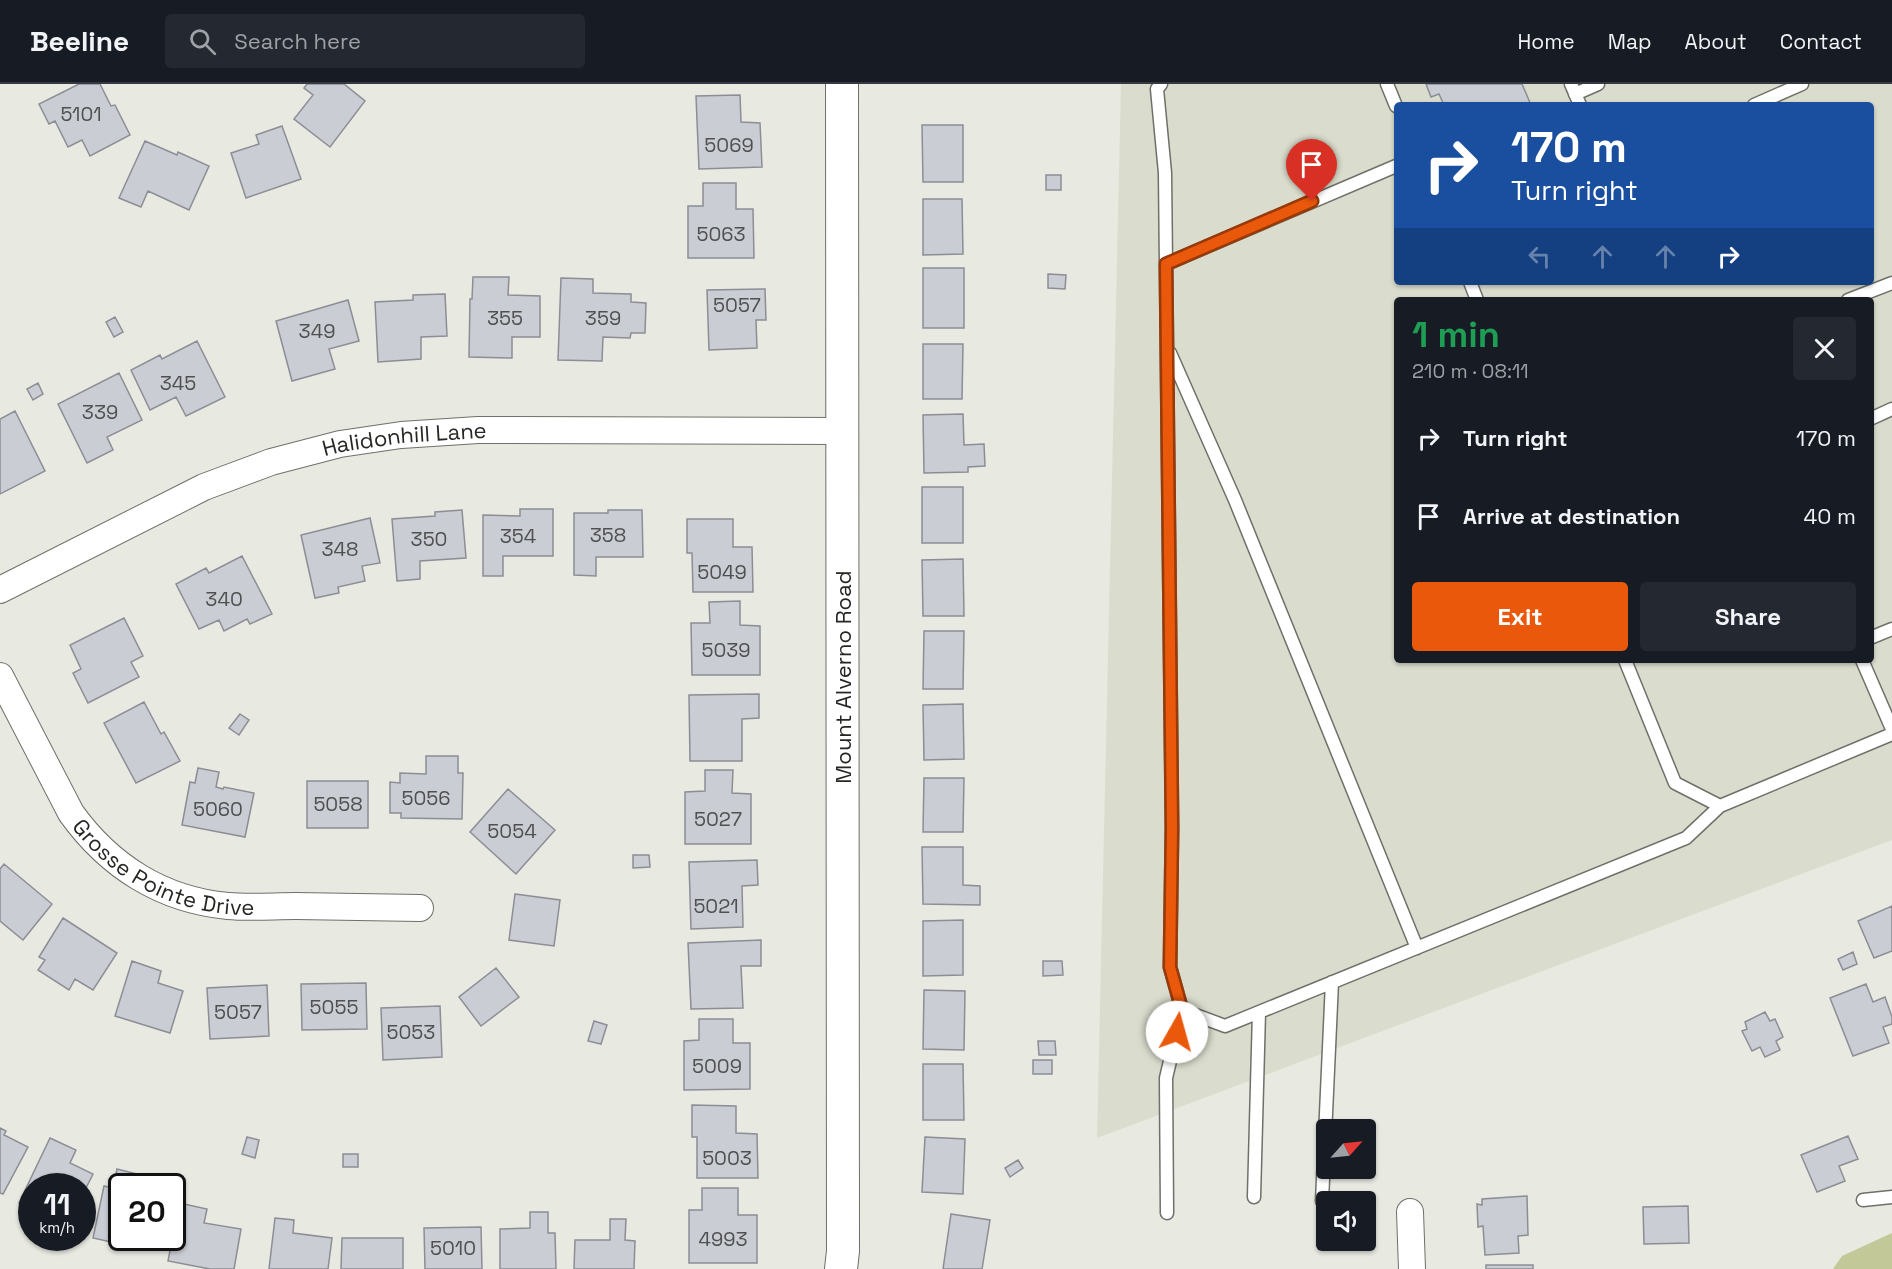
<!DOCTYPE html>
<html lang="en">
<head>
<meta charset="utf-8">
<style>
	:root { --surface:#171b24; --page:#242831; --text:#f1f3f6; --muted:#9ea1a6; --line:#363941; --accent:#ea580c }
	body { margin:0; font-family:"Space Grotesk",sans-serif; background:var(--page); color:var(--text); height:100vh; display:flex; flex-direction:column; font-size:22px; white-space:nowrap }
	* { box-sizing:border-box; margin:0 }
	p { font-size:20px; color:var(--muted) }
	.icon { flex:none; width:33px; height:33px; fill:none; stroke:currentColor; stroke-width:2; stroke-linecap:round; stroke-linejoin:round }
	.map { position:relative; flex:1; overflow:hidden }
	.details { position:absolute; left:1394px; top:213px; width:480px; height:366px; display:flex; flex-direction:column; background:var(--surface); border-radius:6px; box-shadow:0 2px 4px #0004 }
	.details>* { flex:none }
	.banner { position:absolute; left:1394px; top:18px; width:480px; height:183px; border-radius:6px; box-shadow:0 2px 4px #0004; background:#1a4fa0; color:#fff; overflow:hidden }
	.needle { width:39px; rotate:63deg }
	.buttons { position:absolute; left:1316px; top:1035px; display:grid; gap:12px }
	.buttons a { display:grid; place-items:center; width:60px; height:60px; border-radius:6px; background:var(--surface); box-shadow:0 2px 4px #0004; font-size:30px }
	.speed { position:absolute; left:18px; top:1089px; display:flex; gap:12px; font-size:30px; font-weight:700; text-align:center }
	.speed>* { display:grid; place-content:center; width:78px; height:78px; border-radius:50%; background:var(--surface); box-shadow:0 2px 4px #0004; line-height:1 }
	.speed small { font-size:15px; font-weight:400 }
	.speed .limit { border:3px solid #111; border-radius:9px; background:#fff; color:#111 }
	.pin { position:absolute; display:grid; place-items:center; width:51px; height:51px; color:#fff; margin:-62px -26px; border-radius:50% 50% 50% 0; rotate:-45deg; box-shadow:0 0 6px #0007 }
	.pin .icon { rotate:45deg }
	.me { position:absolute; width:66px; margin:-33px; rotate:7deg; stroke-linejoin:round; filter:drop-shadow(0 0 4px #0008) }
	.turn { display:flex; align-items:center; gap:21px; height:126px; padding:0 18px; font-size:27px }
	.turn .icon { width:78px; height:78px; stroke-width:2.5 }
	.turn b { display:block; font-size:42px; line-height:51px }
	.lanes { display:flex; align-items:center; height:57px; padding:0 18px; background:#0003; justify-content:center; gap:30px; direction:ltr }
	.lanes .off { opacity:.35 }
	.round { display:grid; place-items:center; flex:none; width:63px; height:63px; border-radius:6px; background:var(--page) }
	.overview { display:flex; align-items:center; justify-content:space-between; height:102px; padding:0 18px }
	h1 { font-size:36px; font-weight:800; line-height:45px; color:#1e9e55 }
	.action { display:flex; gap:12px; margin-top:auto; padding:12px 18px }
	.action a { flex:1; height:69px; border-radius:6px; background:var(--accent); color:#fff; font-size:24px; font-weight:800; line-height:69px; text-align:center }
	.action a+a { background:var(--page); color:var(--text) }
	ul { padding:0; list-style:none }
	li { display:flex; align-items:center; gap:18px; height:78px; padding:0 18px }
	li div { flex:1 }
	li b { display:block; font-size:22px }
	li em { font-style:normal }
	header { display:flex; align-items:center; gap:36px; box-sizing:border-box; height:84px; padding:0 30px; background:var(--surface); border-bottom:2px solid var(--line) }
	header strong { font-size:28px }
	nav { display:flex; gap:33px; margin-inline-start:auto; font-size:21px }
	.search { width:420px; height:54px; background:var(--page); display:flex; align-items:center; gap:15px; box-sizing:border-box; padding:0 21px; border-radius:6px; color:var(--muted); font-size:22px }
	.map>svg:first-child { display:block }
</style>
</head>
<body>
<header>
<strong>Beeline</strong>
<div class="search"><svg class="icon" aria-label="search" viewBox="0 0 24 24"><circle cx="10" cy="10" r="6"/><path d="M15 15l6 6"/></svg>Search here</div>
<nav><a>Home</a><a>Map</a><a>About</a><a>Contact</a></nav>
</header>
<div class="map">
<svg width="1892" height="1185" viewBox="0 0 1892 1185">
	<rect width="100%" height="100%" fill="#e8e9e1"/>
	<path fill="#daddcd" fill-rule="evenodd" d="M1121,0H1892V756L1097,1054ZM1396,21H1870V198H1396ZM1396,216H1870V576H1396Z"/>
	<path fill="#c2c897" d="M1892,1149V1185H1833L1842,1172Z"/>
	<path fill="#cbcdd5" stroke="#8c8d95" stroke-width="1.5" d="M79,0H100L111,22L115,21L130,51L90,72L82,56L68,63L55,37L49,40L39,20Z
		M307,0H344L365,17L330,63L294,35L313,11L304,4Z
		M1426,0H1522L1531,21H1444L1439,10L1431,13Z
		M740,11L741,38L760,39L762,83L699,85L696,12Z
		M922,41H963V98H923Z
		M282,42L301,95L246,114L231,69L259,60L256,51Z
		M145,57L177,71L178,68L209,82L189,126L148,107L141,123L119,114Z
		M1046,91H1061V106H1046Z
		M703,99H736V125H753L754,174H688V122H703Z
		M923,115H962L963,170L923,171Z
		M923,184H964V244H923Z
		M1048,190L1066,191L1065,205L1048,204Z
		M473,193H509L508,211L540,212V253H512V274L469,273L470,215H472Z
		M561,194L593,195V209L631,210V218L646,219L645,249H631L630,254L603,253L602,277L558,276Z
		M765,205L766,236H756L757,264L709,266L707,206Z
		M445,210L447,252L421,253V275L378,278L375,218L413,216V211Z
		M348,216L359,257L329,265L335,285L292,297L276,237Z
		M115,233L123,248L114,253L106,238Z
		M197,257L225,313L186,332L176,313L150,326L131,286L160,271L162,275Z
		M923,260H963L962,315H923Z
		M119,289L142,336L107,353L113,366L87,379L58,320Z
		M38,299L43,310L33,316L27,305Z
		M15,327L45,387L0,410V335Z
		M963,330L964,361L984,360L985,382L968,383V388L924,389L923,331Z
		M922,403H963V459H922Z
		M520,425H553V472H503V492H483V431L520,432Z
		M462,426L466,474L420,477V495L397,497L392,435L435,432V428Z
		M608,426H642L643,473H596V492L574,491V429H608Z
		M370,434L380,479L362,482L365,497L338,503L339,509L315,514L301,451Z
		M687,435H733V463H752L753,508H693L692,469H687Z
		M242,472L272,530L250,540L247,535L224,547L219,536L199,545L176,500L206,484L209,489Z
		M963,475L964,532H923L922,476Z
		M740,517V541L760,542V591H692L691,539H710L709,518Z
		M124,534L143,572L131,578L139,593L88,619L73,589L81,585L70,561Z
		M924,547H964L963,605H923Z
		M759,610V634L742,635V677H690L689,611Z
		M144,618L161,650L164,648L180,677L136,699L104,639Z
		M963,620L964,675L924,676L923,621Z
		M240,630L249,636L239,651L229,644Z
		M426,672H458V689H463L462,735L401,734V729H390V698L400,699V689L426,690Z
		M198,684L219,688L216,703L223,705L224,703L254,709L245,753L182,741L190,698L195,699Z
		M705,686H733L732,709L751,710V760H685V708L705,707Z
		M924,694H964L963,748H923Z
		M307,697H368V744H307Z
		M508,705L555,746L516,790L470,748Z
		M922,763H963V801L980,802V821L923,820Z
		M633,771H649L650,783L633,784Z
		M757,776L758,801L742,802L743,843L691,845L689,778Z
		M4,780L52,820L23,856L0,837V785Z
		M515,810L560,816L554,862L509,856Z
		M1892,822V867L1874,874L1858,837Z
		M63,834L117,869L93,906L75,895L69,906L38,886L45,876L39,873Z
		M963,836V891L923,892V837Z
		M761,856V882H741L743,924L691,925L688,859Z
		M1853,868L1857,880L1843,886L1838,875Z
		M132,877L161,887L158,899L183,907L170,949L115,932Z
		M1043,877H1062L1063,891L1043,892Z
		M496,884L519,913L481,942L459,913Z
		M366,899L367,945L302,946L301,900Z
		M1866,900L1873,918L1885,913L1892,933V940L1883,943L1889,959L1853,972L1830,914Z
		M267,901L269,952L210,955L207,904Z
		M924,906L965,907L964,966L923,965Z
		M440,922L442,973L383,976L381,924Z
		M1765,928L1770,937L1775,935L1783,953L1776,957L1780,966L1765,973L1760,963L1752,967L1742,947L1747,945L1745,938Z
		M699,935H733V959H750V1005L684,1006V957L699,956Z
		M594,937L607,941L601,960L588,957Z
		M1038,957H1055L1056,971H1039Z
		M1033,976H1052V990H1033Z
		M923,980H963L964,1036H923Z
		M692,1021L736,1022V1049L757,1050L758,1094H697V1053H692Z
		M0,1044L6,1047L4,1051L28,1063L3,1110L0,1109Z
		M1848,1052L1858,1075L1839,1082L1845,1097L1817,1108L1801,1071Z
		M247,1053L259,1056L255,1074L242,1070Z
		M925,1053L965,1055L963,1110L922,1108Z
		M50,1054L76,1066L70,1079L93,1090L82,1112V1102H32V1125L19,1119Z
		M343,1070H358V1083H343Z
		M1018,1076L1023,1084L1010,1093L1005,1084Z
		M117,1085L137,1090L134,1102H122V1154H127L125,1161L93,1154L104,1102L113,1104Z
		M702,1104H738V1131H757V1179H689V1126H702Z
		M1527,1112L1528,1151L1518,1152L1519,1169L1485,1171L1483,1142L1478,1143L1477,1120L1482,1121V1115Z
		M184,1120L207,1125L204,1139L241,1145L234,1185H210L168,1177L176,1136L181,1137Z
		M1688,1122L1689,1159L1644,1160L1643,1123Z
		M530,1128H548V1149H555L556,1185H500V1145L530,1144Z
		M951,1130L990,1136L982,1185H943Z
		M275,1134L294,1136L293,1149L332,1154L328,1185H269Z
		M610,1135H626L625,1156L635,1157L634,1185H574L575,1156H610Z
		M481,1143L482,1185H425L424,1144Z
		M342,1154H403V1185H341Z
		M1486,1181H1533V1185H1486Z"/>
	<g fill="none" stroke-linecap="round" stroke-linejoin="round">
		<g stroke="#6f7069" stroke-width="15">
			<path id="service" d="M1161,0L1157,5L1165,89L1172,744L1170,883L1182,926L1225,942L1686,754L1720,722L1892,650
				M1387,0L1396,22
				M1571,0L1580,21
				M1575,10L1598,0
				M1754,21L1802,0
				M1166,180L1396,82
				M1470,198L1477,216
				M1848,216L1892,199
				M1170,269L1235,416L1417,864
				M1870,335L1892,325
				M1870,554L1892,545
				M1625,576L1675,699L1720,722
				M1862,576L1892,645
				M1254,1113L1259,928
				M1863,1116L1892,1113
				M1322,1117L1332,898
				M1167,1129L1166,994L1182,926"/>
		</g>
		<g stroke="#6f7069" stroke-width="28">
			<g id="minor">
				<path id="s1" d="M0,506L204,403L271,378L340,360L401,351L478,346L842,347"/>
				<path id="s2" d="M0,592L71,729C109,782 162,816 228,822C250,824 274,822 296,822C337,823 379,823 420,824"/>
				<path d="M1410,1128L1412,1185"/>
			</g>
		</g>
		<g stroke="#6f7069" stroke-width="34">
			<path id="tertiary" d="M841,1185L843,1167L842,0"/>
		</g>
		<use href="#service" stroke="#fff" stroke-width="12"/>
		<use href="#minor" stroke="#fff" stroke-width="26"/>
		<use href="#tertiary" stroke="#fff" stroke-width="32"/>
	</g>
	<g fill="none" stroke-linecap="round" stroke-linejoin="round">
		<g stroke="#983908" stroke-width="15">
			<path id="route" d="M1177,948L1182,926L1170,883L1172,744L1166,180L1312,117"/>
		</g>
		<use href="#route" stroke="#ea580c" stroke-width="10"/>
	</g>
	<g text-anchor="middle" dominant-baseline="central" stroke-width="4.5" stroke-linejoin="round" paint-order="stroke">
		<g font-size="20" fill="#4f5050">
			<text x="81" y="30">5101</text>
			<text x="729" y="61">5069</text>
			<text x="721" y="150">5063</text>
			<text x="737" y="221">5057</text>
			<text x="505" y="234">355</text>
			<text x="603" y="234">359</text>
			<text x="317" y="247">349</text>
			<text x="178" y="299">345</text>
			<text x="100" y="328">339</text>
			<text x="608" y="451">358</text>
			<text x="518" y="452">354</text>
			<text x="429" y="455">350</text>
			<text x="340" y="465">348</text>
			<text x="722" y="488">5049</text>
			<text x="224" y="515">340</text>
			<text x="726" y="566">5039</text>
			<text x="426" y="714">5056</text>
			<text x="338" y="720">5058</text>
			<text x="218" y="725">5060</text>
			<text x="718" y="735">5027</text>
			<text x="512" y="747">5054</text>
			<text x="716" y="822">5021</text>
			<text x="334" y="923">5055</text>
			<text x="238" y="928">5057</text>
			<text x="411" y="948">5053</text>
			<text x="717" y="982">5009</text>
			<text x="727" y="1074">5003</text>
			<text x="723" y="1155">4993</text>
			<text x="453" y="1164">5010</text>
		</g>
		<g font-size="22" fill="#262623" stroke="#fff">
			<text stroke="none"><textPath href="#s1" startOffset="436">Halidonhill Lane</textPath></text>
			<text transform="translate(843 593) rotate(-90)">Mount Alverno Road</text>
			<text stroke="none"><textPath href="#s2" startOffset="267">Grosse Pointe Drive</textPath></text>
		</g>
	</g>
</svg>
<div class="buttons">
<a><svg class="needle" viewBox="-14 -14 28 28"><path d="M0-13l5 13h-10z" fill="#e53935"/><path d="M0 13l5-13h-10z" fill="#9ea1a6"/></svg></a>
<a><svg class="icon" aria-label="sound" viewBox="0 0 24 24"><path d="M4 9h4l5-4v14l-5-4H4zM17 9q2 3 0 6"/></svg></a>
</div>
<div class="speed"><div>11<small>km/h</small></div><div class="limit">20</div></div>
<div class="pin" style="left:1312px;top:117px;background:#d93025"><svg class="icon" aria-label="arrive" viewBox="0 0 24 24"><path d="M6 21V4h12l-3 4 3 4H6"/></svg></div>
<svg class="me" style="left:1177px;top:948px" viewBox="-20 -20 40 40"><circle r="19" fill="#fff"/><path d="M0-13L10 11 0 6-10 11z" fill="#ea580c"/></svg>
<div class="banner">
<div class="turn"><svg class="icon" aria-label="right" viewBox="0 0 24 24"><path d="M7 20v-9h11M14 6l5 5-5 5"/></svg><div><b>170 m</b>Turn right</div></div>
<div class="lanes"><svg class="icon off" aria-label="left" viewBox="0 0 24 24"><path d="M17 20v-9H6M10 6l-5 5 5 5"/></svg><svg class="icon off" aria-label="ahead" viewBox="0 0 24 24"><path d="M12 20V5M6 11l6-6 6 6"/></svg><svg class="icon off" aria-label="ahead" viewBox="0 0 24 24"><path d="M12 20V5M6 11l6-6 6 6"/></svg><svg class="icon" aria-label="right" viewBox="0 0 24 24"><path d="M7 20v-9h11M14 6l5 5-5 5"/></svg></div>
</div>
<section class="details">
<div class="overview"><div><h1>1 min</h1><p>210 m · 08:11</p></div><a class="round"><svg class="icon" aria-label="close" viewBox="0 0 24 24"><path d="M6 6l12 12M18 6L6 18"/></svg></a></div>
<ul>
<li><svg class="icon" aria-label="right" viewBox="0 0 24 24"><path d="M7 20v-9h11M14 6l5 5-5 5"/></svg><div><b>Turn right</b></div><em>170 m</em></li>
<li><svg class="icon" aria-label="arrive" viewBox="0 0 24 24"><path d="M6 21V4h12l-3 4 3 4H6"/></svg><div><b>Arrive at destination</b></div><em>40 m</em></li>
</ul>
<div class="action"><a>Exit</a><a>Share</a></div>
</section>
</div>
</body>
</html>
